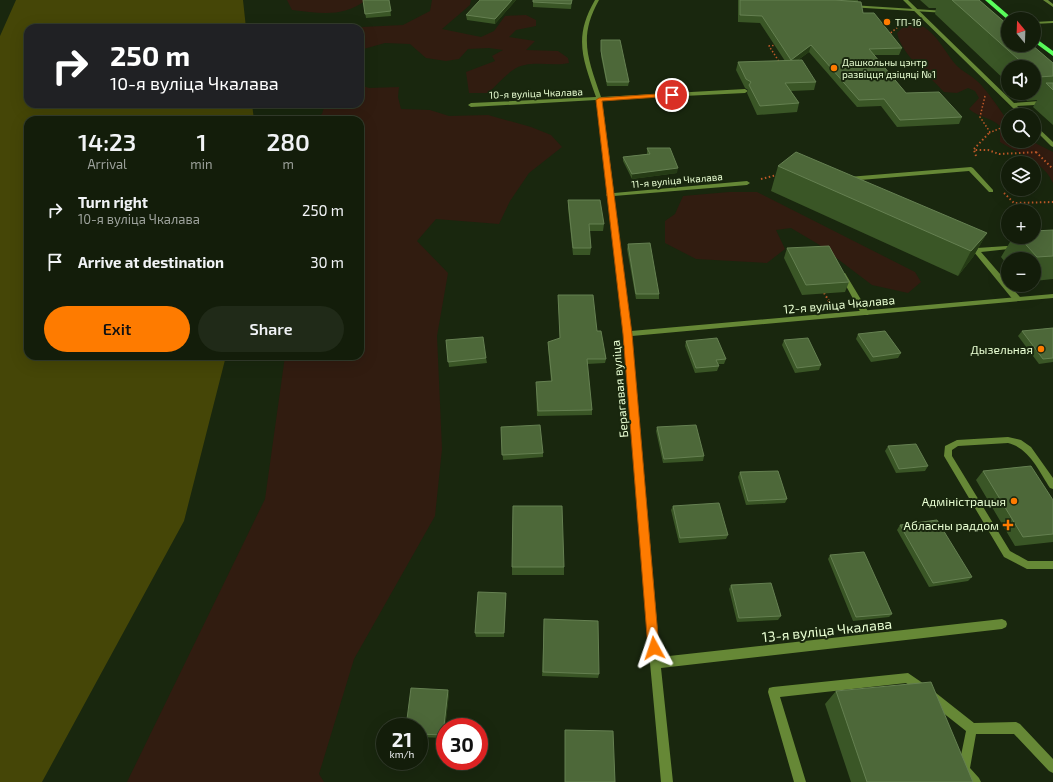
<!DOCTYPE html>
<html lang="en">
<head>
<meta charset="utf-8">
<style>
	:root { --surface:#131d0a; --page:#202a18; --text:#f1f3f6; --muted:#9da29c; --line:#323b2b; --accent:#fe7b00 }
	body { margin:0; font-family:"Exo 2",sans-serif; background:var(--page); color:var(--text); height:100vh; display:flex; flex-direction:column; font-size:15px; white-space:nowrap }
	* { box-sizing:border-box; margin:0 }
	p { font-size:13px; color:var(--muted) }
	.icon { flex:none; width:22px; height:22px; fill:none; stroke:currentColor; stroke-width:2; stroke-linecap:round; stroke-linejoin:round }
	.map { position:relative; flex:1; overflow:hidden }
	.drawer { position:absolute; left:24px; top:116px; width:340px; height:244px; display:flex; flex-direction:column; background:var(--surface); border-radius:12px; box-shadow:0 4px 16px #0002,0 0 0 1px var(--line) }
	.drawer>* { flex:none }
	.banner { position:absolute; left:24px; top:24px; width:340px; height:84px; border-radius:12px; box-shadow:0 4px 16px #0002,0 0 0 1px var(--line); background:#202124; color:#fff; overflow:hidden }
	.needle { width:26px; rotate:341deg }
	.tools { position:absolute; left:1001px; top:12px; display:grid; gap:8px }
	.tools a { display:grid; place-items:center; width:40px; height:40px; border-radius:50%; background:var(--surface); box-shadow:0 4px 16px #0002,0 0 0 1px var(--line); font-size:20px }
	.speed { position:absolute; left:376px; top:718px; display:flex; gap:8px; font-size:20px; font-weight:700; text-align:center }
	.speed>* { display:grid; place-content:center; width:52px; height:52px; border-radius:50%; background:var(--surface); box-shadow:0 4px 16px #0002,0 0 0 1px var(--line); line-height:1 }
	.speed small { font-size:10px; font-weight:400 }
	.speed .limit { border:6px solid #d22; background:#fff; color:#111 }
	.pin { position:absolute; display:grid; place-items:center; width:34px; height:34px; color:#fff; margin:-17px; border:2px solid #fff; border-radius:50%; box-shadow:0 1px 4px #0007 }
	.me { position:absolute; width:44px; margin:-22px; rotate:355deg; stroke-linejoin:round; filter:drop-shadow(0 0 3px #0008) }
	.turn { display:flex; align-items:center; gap:14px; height:84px; padding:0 20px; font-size:18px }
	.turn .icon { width:52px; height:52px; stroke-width:2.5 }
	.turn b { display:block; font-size:28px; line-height:34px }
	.eta { display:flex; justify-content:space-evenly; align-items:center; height:68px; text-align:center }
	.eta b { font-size:24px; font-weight:600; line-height:28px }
	.cta { display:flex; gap:8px; margin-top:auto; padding:8px 20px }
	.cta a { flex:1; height:46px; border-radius:24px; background:var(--accent); color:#111; font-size:16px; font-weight:600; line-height:46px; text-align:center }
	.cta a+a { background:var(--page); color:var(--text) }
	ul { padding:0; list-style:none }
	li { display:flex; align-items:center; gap:12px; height:52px; padding:0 20px }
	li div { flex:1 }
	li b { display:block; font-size:15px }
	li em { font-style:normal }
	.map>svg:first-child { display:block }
</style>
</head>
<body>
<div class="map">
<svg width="1053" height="782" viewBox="0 0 1053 782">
	<rect width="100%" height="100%" fill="#19270e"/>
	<path fill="#311c10" d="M287,0H366C343,18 319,13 292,10Z
		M432,0H471L470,5L442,29L481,37L494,31L505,16L526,15L536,20V26L516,30L509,37L535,41L526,50L558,51L568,58L569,63C552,67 528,59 513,70C504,76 496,86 488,93H469L466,72L495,61L492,56L503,50L489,48L468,49L459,59L446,61L426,58L410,44L385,43L360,50V28H341L403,25L430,11Z
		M909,23C932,22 944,52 957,66C963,72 971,75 977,81C982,84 1007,118 1008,123C1009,128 1008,135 1008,141H1031L1053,152V183C1044,162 1018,153 1000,142V126C990,117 980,118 969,109L979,98L975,91L968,88L957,93L944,92C928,74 903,57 897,33L902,28Z
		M360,85L369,88L399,87L398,97L401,109L430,110L449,116L488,115L531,127L551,135L562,147L529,173L510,201L499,224L436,219L417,241L448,273L437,336L442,449L435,516L354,659L319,774L324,782H127L265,499L285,356H360V120H311L322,114L325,104H360Z
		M729,192H757L915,272L921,282L908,293L872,285L818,244L791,228L776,230L785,249L767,263L696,259L665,243V221L675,214L683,196Z"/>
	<path fill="#454607" d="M16,0H243L246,28H28V104H252L254,120H28V356H226L184,521L42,782H0V36Z"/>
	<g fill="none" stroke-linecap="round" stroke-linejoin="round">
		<path stroke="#be5928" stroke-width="1.5" stroke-dasharray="1.5 2" stroke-linecap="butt" d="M888,35L903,23
			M777,45L769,46L780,63
			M985,96L980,117L990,132
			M989,133L1008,125"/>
		<path stroke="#be5928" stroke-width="2" stroke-dasharray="1.5 2.5" stroke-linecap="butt" d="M974,149L990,132
			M1036,152L1053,169
			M976,156L974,150H988L999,154L1039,152
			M761,179L777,175
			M1004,193L1014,203L1053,202
			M824,293L829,301"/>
		<path stroke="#be5928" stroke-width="2.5" stroke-dasharray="2 3" stroke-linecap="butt" d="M828,300L830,303"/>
		<path fill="#668836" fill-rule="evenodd" d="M903,0H908L1014,103L1053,100V104L1017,106L1026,115H1020Z
			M1043,0H1048L1053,4V7Z
			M1053,21V23L1034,24V22Z
			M1034,124L1053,142V147L1051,146L1034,129Z
			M971,167L973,168L993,190V192H989L969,171L848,181L845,179L848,177Z
			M968,244L977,248L1020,245L1021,246L1018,248L981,252L1020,297L1021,299L1020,301H1014L974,252L965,246Z
			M841,273H845L869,313L868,315H862L840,275Z
			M1008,437L1021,440L1031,447L1053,478V489L1050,488C1039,471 1029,448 1008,443L958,446L952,450V456L1010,551L1028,561H1053V569H1027L1004,557L944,456L945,446L957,440Z
			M908,673L927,686L928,690L927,694L923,695L906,683L780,697L806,782H794L768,692L769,688L773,687Z
			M932,692L936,693L974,723L1016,722L1020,724L1053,759V773L1049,771L1014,734H976L970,768L979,778L981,782H967L960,774L958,770L966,731L928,701L927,697L928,693Z"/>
		<path fill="#668836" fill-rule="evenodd" d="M595,0H599C578,37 588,59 601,97L745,89L748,91L745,93L602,100L614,193L747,181L750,183L747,185L614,196L631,331L1053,294V298L632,336L660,657L1002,619L1006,621L1007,624L1006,627L1002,629L661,668L673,782H661L650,663L624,334L608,197L606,195L608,193L596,100L471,107L468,105L471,103L596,97C583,59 573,38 595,0Z
			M851,5L946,11L948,12L946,13L849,7V6Z"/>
		<path fill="#5aff5c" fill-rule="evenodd" d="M985,0H991L1013,19L1008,20Z
			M1034,37L1053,51V56L1034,42Z"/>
	</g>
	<path fill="#3a5626" d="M363,0H389L391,16L366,18Z
		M480,0H516L495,24L467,20L466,15Z
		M572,0L571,9L533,7V2Z
		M738,0H858V2L863,13L902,48L899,55H874L906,93L962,117L959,124L897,127L881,106L857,107L809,52L798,60L816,82L814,90L791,91L799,103L797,112L757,115L747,93L748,90L745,88L736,70L738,62L785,61L760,23L738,22Z
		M920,0H979L1053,63V125L1033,107L1037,100L1027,101L1019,93H1034V67H1008V83L935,14L936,8H929Z
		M601,40L629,82L628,86H607L601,56Z
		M647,148L677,173L632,179L623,161V157L647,154Z
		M778,166L987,233L973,257L958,276L771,191Z
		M568,200L604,224L603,231H589L591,248L590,255H573L568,208Z
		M1053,230V279L1034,281V259H1008V266L1001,257L1013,237H1034Z
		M628,244L659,294V299H636L627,249Z
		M787,248L849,282L845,292L802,295L784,258Z
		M558,295L597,331L606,359L605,363L587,364L592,410V415L537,416L536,387L551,381L548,347V342L560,339Z
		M1053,328V362L1039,364L1018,336L1022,331Z
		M858,334L901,353L898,358L871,362L856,339Z
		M446,340L486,358L487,363L449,367Z
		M784,340L821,365L819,370L795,373L782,345Z
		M686,341L726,359L724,364H718L719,366L717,371L695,373L685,346Z
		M501,427L543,453V457L503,460Z
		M657,427L704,456L703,461L663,463L656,431Z
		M888,446L928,466L925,471L896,473L885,451Z
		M983,471L1053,500V542L1015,546L976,480Z
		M740,472L787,499L785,503L746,505L738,477Z
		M673,506L728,535L726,539L679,543L671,510Z
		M900,525L972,577L968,581L929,587L897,530Z
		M830,555L892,614L889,617L853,621L828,559Z
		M512,567H564V575H512Z
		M731,585L781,616L778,620L737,622L729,589Z
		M506,593L504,637H476L475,633Z
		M544,619L599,674L598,678L542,676Z
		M836,691L973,782H851L825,704Z
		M449,693L444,738L419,737V727Z"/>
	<path fill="#253b15" d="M512,0H516L495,24V19Z
		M811,45L809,52L789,66L791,60Z
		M678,168L677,173L632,179V174Z
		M987,233L973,257L958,276L971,251Z
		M448,690L449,693L444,738L443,735Z"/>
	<path fill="#4d6839" stroke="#658051" d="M363,0H389L391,11L365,14Z
		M480,0H512L495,19L466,15Z
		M533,0H572L571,4L533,2Z
		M740,0H835L861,2L863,13H874L902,48L869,49L906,93L939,92L962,117L900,120L884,99L859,100L811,45L791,60L762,16L740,15Z
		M952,0H979L1008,25V45H1032L1053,63V76L1039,77L1034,73V67H1027Z
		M601,40H620L629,82H607L601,51Z
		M802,60L816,82L785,83L799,103L760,106L749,85L751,82L746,79L738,62Z
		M1046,83H1053V90Z
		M647,148H670L678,168L632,174L623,157L650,154Z
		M796,152L987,233L971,251L778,166Z
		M568,200H600L604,224H589L591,248H573Z
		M1053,230V256L1037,257L1019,237H1034V231Z
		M650,243L659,294H636L628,244Z
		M829,246L849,282L806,285L787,248Z
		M558,295H593L597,331H601L606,359H587L592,410L538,411L536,382L552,381L548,342L560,338Z
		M1053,328V358L1043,359L1022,331Z
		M885,331L901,353L873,357L858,334Z
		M483,337L486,358L448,362L446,340Z
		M717,338L726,359L716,360L719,366L696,368L686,341Z
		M808,338L821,365L797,368L784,340Z
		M540,425L543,453L502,455L501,427Z
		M696,425L704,456L664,459L657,427Z
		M916,444L928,466L899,469L888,446Z
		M1031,466L1053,500V534L1023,537L983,471Z
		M778,471L787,499L748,501L740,472Z
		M719,503L728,535L680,538L673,506Z
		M513,506H562L564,567H512Z
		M937,520L972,577L933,583L900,525Z
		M864,552L892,614L856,617L830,555Z
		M771,583L781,616L739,618L731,585Z
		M478,592L506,593L504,633H475Z
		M544,619L598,621L599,674L543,672Z
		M931,682L973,782H867L836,691Z
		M411,688L448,690L443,735L419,734V727H406Z
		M565,730L613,731L615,782H565Z"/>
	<path fill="#fe7b00" stroke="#a55000" d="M672,93L674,94V96L602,101L632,334L659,648L658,652L654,653L649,652L648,648L623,334L596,100L599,98Z"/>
	<g fill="#fe7b00" stroke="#19270e" stroke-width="1.5">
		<circle cx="887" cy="22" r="4"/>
		<circle cx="834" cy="68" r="4"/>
		<circle cx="1041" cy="349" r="4"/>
		<circle cx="1014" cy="501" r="4"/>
		<path d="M1006 519h4v4h4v4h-4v4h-4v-4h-4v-4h4z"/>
	</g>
	<g text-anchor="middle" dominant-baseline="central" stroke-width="4" stroke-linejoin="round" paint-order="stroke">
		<g font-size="10" fill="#e9ffd3" stroke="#19270e" text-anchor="start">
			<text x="895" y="22">ТП-16</text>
			<text x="842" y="62">Дашкольны цэнтр<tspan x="842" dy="12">развіцця дзіцяці №1</tspan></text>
		</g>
		<g font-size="10" fill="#e9ffd3" stroke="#19270e">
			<text transform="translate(536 93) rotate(-2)">10-я вуліца Чкалава</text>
			<text transform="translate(677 180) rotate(-5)">11-я вуліца Чкалава</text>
		</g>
		<g font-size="12" fill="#e9ffd3" stroke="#19270e">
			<text transform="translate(839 304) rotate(-5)">12-я вуліца Чкалава</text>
			<text transform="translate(619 389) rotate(-95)">Берагавая вуліца</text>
		</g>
		<g font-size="12" fill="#e9ffd3" stroke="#19270e" text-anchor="end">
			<text x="1033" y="349">Дызельная</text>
			<text x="1006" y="501">Адміністрацыя</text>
			<text x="999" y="525">Абласны раддом</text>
		</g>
		<g font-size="14" fill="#e9ffd3" stroke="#19270e">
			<text transform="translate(827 630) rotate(-6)">13-я вуліца Чкалава</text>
		</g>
	</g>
</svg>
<div class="tools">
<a><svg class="needle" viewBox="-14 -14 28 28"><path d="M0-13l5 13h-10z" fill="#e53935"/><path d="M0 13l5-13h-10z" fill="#9da29c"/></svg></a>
<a><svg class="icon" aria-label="sound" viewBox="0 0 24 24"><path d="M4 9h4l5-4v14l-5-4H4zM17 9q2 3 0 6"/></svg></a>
<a><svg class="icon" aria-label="search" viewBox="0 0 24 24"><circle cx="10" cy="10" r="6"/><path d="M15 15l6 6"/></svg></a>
<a><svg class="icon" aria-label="layers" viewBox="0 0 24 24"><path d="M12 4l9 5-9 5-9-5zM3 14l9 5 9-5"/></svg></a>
<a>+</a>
<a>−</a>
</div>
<div class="speed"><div>21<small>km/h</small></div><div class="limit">30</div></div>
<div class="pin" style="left:672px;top:95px;background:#d93025"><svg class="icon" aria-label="arrive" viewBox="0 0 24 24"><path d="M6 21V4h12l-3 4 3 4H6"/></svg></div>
<svg class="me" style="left:654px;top:648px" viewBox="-20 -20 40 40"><path d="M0-17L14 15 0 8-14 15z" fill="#fe7b00" stroke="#fff" stroke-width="4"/></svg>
<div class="banner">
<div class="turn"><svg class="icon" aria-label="right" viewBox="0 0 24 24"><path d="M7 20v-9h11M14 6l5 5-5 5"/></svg><div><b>250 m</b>10-я вуліца Чкалава</div></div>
</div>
<section class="drawer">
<div class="eta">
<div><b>14:23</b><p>Arrival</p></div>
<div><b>1</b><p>min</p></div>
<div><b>280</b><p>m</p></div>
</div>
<ul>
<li><svg class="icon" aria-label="right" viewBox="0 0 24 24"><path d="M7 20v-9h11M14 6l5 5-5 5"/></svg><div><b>Turn right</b><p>10-я вуліца Чкалава</p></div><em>250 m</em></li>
<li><svg class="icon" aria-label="arrive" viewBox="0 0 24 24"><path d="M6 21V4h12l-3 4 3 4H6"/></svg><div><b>Arrive at destination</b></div><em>30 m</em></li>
</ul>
<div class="cta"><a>Exit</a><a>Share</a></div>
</section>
</div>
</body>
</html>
